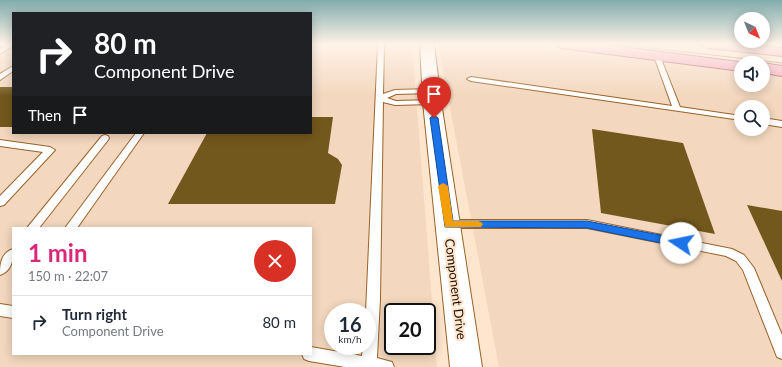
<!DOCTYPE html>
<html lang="en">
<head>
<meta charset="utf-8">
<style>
	:root { --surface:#fff; --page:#f6f6f7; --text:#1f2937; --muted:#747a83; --line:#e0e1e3; --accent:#db2777 }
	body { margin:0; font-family:Lato,sans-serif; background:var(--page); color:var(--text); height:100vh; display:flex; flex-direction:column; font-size:15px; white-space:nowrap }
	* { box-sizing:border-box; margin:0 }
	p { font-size:13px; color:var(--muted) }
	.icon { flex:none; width:22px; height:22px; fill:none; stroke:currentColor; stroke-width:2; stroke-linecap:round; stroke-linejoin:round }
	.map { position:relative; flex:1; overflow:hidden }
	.sheet { position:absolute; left:12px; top:227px; width:300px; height:128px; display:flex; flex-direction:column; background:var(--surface); border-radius:0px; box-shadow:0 2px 10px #0003 }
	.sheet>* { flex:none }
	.banner { position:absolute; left:12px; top:12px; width:300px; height:122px; border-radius:0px; box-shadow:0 2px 10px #0003; background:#202124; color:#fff; overflow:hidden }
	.needle { width:26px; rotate:137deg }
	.buttons { position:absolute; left:734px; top:12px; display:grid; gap:8px }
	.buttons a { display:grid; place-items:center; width:36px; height:36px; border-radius:50%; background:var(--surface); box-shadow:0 2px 10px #0003; font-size:20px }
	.speed { position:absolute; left:324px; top:303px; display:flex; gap:8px; font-size:20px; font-weight:700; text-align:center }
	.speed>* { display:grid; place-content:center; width:52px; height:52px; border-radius:50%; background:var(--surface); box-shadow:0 2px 10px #0003; line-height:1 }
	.speed small { font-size:10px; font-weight:400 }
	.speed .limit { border:2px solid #111; border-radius:6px; background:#fff; color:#111 }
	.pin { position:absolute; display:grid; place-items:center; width:34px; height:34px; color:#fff; margin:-41px -17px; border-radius:50% 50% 50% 0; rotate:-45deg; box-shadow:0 0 4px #0007 }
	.pin .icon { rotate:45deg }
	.me { position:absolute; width:44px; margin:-22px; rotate:281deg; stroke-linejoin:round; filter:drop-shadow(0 0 3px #0008) }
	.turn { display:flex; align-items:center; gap:14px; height:84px; padding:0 16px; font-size:18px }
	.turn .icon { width:52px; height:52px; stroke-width:2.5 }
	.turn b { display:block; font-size:28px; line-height:34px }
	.then { display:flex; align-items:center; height:38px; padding:0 16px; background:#0003; gap:8px; font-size:15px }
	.round { display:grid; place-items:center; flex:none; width:42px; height:42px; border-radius:21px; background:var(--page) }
	.headline { display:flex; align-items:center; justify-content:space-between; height:68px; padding:0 16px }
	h1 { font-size:24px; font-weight:700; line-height:30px; color:var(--accent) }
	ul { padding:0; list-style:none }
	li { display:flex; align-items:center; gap:12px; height:52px; padding:0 16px; border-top:1px solid var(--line) }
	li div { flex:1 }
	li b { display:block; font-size:15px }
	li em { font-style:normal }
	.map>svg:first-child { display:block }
</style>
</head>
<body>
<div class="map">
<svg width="782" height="367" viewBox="0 0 782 367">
	<rect width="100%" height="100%" fill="#fee5ce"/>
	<path fill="#f3d7be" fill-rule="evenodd" d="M0,44H13V133H311V44H412L437,367H0ZM13,228H311V354H13ZM333,312H367V346H333ZM393,312H427V346H393Z
		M438,44L522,45L741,72V85H763V75L782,77V367H499ZM741,107H763V129H741Z"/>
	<path fill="#73581d" d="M0,87H13V127H0Z
		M311,117H333L328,153L338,159L342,165L335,204H168L207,133H311Z
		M592,129L683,143L715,234L601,213Z
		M747,205L782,211V281Z"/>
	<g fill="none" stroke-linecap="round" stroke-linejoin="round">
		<g stroke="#9b6228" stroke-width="2">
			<path id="service" d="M6,44L13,46L0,54V49Z
				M378,44H384L383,94L395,90L431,89L435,91L431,93L396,94L387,98L396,101L432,100L436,102L432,104L395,105L383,102L380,299L377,358L392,362L394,367H345L309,361L304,359L302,354H311V347L362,356L363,346H367L366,312Z
				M657,54L660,56L680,107L741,116V120L471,81L467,79L471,77L672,106L654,56Z
				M13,66V71L0,80V74Z
				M763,118L782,121V127L763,124Z
				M136,133H144L77,228H65Z
				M105,135L108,136L109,138L108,140L39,228H27L102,136Z
				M0,140L50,147L55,150L4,205L0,206V196L43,152L0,146Z
				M448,220H587L732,249L744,255L754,268L782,335V359L777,357L743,270L736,261L726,256L587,228H448L444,227L442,224L444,221Z
				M13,249C13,260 12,271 0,275C0,264 1,253 13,249Z
				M0,304L13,306V318L0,316Z"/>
		</g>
		<g stroke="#9b6228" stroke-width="2">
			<path id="tertiary" d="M420,44H434L441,102L482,367H450L423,102Z"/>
		</g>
		<g stroke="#a85263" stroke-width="2">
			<path id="primary" d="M554,44H600L747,63H741V71L561,48Z
				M700,44H751L782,48V56L707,48Z
				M763,63L782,66V76L763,73Z"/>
		</g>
		<use href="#service" fill="#fff" fill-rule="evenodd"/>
		<use href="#tertiary" fill="#fff" fill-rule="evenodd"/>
		<use href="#primary" fill="#f5adc2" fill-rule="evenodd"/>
		<path stroke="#9c8471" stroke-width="1" d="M616,44L782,63"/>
	</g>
	<linearGradient id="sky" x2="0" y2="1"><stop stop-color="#81acac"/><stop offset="0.46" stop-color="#fff3e9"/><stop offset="1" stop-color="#fff3e9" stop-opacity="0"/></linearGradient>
	<rect width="782" height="96" fill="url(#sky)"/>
	<path fill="#1a73e8" stroke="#114b97" d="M434,115L438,118L453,221H587L681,239L687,243L681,247L587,228L445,227L430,118Z"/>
	<path fill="#f59e0b" d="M443,183L448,186L453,221H478L481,222L483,224L481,227H445L438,186Z"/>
	<g text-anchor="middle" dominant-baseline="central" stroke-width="4" stroke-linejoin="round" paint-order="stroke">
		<g font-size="13" fill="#250f00" stroke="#fee5ce">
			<text transform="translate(456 289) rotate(83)">Component Drive</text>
		</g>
	</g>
</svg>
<div class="buttons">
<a><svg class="needle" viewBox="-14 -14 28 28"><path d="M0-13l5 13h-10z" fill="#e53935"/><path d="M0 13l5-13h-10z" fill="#747a83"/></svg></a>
<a><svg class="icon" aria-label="sound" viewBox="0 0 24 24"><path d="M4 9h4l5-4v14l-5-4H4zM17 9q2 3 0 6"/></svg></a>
<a><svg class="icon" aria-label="search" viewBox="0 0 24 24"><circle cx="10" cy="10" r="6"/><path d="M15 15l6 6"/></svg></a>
</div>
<div class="speed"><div>16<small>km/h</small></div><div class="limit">20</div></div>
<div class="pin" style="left:434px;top:118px;background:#d93025"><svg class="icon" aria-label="arrive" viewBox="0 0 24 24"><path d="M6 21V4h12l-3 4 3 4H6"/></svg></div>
<svg class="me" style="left:681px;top:243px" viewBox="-20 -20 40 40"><circle r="19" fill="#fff"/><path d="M0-13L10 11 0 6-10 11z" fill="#1a73e8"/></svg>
<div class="banner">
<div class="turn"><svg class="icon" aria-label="right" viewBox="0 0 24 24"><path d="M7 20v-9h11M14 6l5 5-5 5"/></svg><div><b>80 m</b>Component Drive</div></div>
<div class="then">Then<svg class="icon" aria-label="arrive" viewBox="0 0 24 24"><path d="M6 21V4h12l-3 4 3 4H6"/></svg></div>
</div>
<section class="sheet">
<div class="headline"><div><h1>1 min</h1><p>150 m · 22:07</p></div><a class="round" style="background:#d93025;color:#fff"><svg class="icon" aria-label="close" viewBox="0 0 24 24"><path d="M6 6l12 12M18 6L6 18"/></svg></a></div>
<ul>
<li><svg class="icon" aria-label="right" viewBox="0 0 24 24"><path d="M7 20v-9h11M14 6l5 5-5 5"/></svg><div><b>Turn right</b><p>Component Drive</p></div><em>80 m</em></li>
</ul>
</section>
</div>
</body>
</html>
